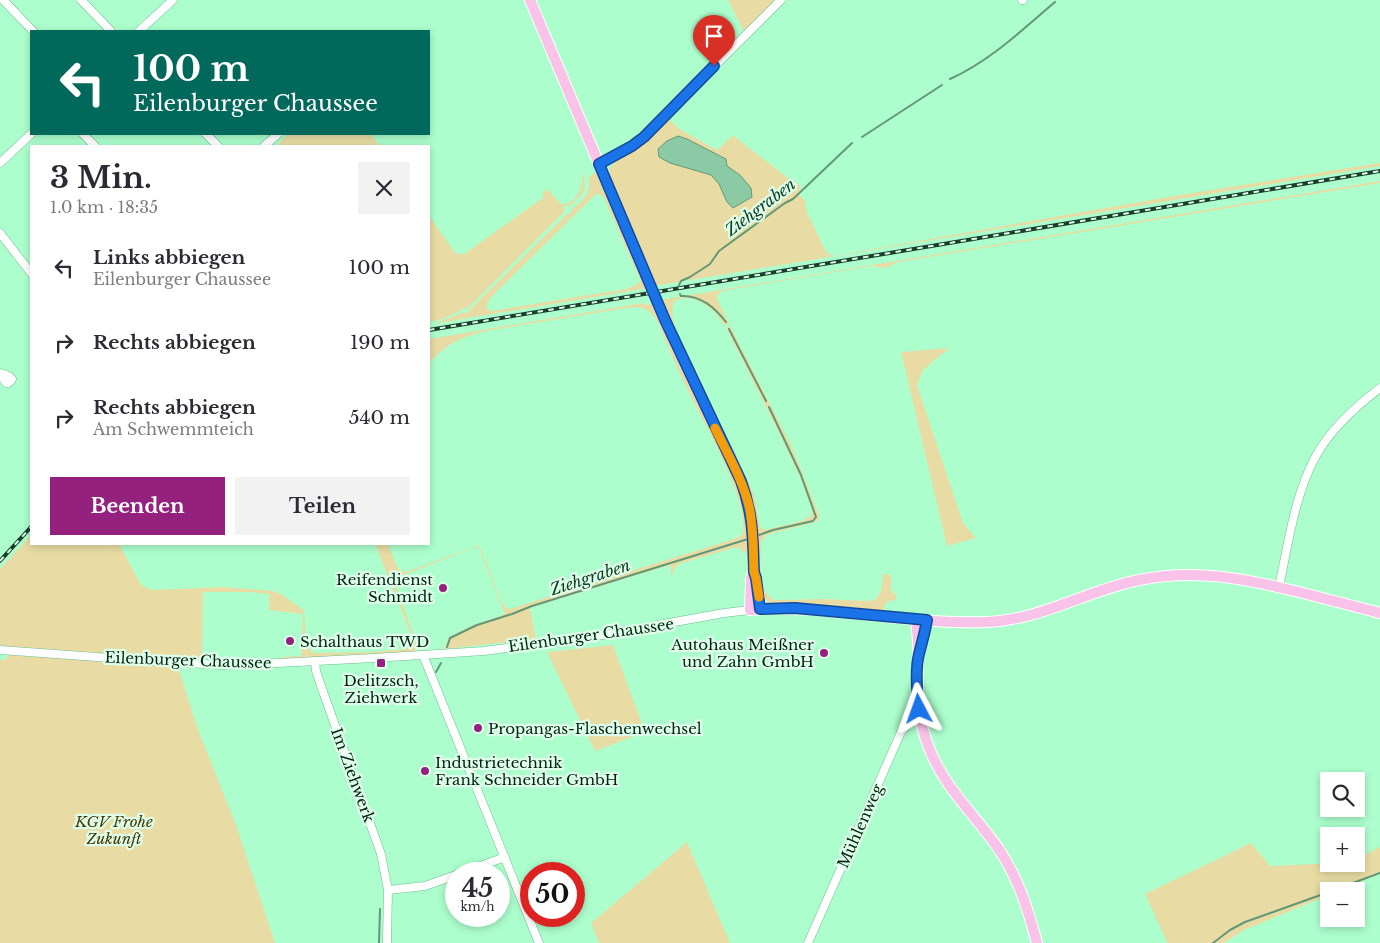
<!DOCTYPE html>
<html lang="de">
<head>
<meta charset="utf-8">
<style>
	:root { --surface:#fff; --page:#f2f2f3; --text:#2b2b33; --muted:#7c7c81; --accent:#95217e }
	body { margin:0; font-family:"Libre Baskerville",serif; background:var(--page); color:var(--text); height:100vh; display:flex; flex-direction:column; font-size:19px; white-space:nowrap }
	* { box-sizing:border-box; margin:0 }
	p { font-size:16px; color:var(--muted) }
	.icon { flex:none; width:28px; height:28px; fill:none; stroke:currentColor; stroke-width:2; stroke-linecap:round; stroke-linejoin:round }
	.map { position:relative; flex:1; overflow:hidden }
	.details { position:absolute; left:30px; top:145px; width:400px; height:400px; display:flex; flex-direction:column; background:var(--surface); border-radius:0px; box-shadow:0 2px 8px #0003 }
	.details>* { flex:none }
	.guide { position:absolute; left:30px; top:30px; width:400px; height:105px; border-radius:0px; box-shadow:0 2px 8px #0003; background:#00695c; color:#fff; overflow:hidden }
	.buttons { position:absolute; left:1320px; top:772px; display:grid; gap:10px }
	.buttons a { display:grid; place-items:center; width:45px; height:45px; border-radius:0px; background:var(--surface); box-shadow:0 2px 8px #0003; font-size:25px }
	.speed { position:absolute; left:445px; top:862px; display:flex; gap:10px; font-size:25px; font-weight:700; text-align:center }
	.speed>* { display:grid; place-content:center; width:65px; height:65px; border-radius:50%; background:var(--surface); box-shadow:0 2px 8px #0003; line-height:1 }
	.speed small { font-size:12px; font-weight:400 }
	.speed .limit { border:8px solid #d22; background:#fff; color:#111 }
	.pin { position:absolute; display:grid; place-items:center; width:42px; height:42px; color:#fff; margin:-51px -21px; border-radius:50% 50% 50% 0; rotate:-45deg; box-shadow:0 0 5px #0007 }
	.pin .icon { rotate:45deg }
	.me { position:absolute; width:55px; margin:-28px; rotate:356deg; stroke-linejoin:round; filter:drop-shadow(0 0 4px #0008) }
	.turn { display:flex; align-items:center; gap:18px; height:105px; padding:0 20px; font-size:22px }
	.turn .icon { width:65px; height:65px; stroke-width:2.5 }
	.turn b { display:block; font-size:35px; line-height:42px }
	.round { display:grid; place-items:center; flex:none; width:52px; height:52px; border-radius:0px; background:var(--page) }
	.headline { display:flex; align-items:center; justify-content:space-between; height:85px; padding:0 20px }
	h1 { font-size:30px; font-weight:700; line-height:38px }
	.primary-button { display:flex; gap:10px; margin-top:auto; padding:10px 20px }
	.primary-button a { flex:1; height:58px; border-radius:0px; background:var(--accent); color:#fff; font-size:20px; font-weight:700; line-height:58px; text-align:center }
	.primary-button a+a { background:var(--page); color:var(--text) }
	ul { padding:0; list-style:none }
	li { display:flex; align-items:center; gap:15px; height:75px; padding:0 20px }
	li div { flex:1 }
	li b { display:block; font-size:19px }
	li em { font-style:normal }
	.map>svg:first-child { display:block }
</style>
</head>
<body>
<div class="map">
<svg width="1380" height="943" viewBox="0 0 1380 943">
	<rect width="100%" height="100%" fill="#acfecd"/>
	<path fill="#e8dca4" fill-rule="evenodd" d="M728,0H779L745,34Z
		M666,117L681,130L717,150L732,136L735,137L792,181L799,184L801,188L798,193L805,201L806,210L825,250L830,255L833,256L1180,195L1380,163V166L654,286L610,178L609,169L614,162L635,147ZM727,166L733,170L727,202L719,184L711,175Z
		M289,134H371L380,146H282L279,143L275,146Z
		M583,170C587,194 585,191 569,207L566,205L563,207L565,211L469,307L442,319L429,322V216L453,250L457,254H464L544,197L542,194L547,189L561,204C579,205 583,184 583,170Z
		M598,171L648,288L433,324L464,312L465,314L568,213L569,215L571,213V210C577,205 586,198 588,191C592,180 583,178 598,171ZM596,194H599L604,198L640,280L638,284L626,289L492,311L487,309C485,302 493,296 497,291Z
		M1380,181V183L898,262L888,267L884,268L872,266L722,291L717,296L718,301L729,324L724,325C715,309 695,293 675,300C670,309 673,321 676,330L749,483L754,495L760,527L765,530L802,521L811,516L812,509L800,477L781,437L726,328L730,326L791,445L819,515L818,521L816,522L772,533L765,536L761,543C761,560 756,592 775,600L822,599L871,601C883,597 882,584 883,574L890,575L892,581C889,588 890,590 896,595V599L893,601H888L884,606V612L774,604C765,602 763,598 760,590L755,520L660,300Z
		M643,303V305L654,303L745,500L749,551L745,552L744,554L742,550L736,547L679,564C674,568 673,571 672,577L670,565L530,608L536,639L444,649L449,637L471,626L505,614L478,546L393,579L417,644L416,650L413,653L283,660L281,657L301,656L303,614L269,610V594L249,592H203L202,659L175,657L197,727L237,828L275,943H0V660L7,659V647L0,645V569L31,535V544H119L140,583L143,586L152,590L225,587L272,591L281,594L302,609L304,612C307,625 301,646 315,653L373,652L406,649L410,645L412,637L375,544H388L397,567L400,570L406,572L479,545L502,603L507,608L510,609L737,538L743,533C748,498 705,425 688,391C677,368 667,345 657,321C648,307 641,306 625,308L486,331C459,338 448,343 429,363V339Z
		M949,348L923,370L917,385L963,523L976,538L947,546L901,352Z
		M613,645L645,732L595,751L547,652Z
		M687,842L730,943H599L591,923Z
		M1251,843L1270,866L1316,864L1329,861V864H1356V857L1364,855L1380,847V874L1337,891H1329V895L1244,930L1224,943H1167V942L1145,894Z"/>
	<path fill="#8bcaa4" stroke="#629878" d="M678,136L687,139L726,159L727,166L740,175L751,188L752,197L733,208L727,202L719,184L711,175L670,163L659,157L658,149L667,141Z"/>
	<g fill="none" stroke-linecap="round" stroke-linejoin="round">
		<path stroke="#629878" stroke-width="2" d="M950,79C990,61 1022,30 1055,2
			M862,137L942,85
			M679,285L681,281L690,277L710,264L719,251L785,203L793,199L852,143
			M680,294L681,296C701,295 715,308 726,322
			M729,329L766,401
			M759,535L773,530L813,521L816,517L801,475L769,407
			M447,647L450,638L477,625L512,614L532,606L748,539
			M436,672L441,663
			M1331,891L1380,873
			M379,943L380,909
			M1213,943L1230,930L1245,922L1329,892"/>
		<g stroke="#6dbd8f" stroke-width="9">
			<path id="minor" d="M3,0L33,31
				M81,0L111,31
				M1022,0H1023
				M139,31L173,0
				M83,134L95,146
				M206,134L218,146
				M264,146L278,134
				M0,163L31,134
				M599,164L632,146L643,137L781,0
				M0,233L31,273
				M0,373L9,376L12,379L11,381L8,383H6L0,374
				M1279,587C1288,545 1295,492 1317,454C1332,428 1355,407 1380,388
				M0,650L138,660L221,665L258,664L374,658L484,651L603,635L724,613L750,610
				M423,655L539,943
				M315,661L316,671L321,686L381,854L388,890L387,943
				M459,874L505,857
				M388,890L425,886L456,875
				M808,943L901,732L910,722L920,717"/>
		</g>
		<g stroke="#fff" stroke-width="12">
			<path id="major" d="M530,0L665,321L741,481C753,513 753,538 754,572L756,578L761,609
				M754,572L751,578L750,610C779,607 808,609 837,612C887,616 937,624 987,622C1041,620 1088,590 1139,580C1195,568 1246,579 1299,592C1326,599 1353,606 1380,613
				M916,619C917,632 919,645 918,657C917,689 917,718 929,748C944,787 974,814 998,848C1018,877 1028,909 1037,943
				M921,647L927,620"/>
		</g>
		<use href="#minor" stroke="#fff" stroke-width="8"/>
		<use href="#major" stroke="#f8c2e9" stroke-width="10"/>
		<g stroke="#173f2a" stroke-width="4">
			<path id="rail" d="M429,330L1380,171
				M0,561L31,527"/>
		</g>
		<use href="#rail" stroke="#e0ffeb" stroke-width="2" stroke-dasharray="5.5" stroke-linecap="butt"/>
	</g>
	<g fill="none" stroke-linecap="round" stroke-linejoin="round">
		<g stroke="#114b97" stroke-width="12">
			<path id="route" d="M714,66L644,137L632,146L599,164L665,320L741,481C753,514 753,537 754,572L756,578L760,609L795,608L927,620C925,632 922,643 919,654C915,670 917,693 919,709"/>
		</g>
		<use href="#route" stroke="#1a73e8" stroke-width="9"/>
		<path stroke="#f59e0b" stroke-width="9" d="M715,428C727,453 742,478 749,506C754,528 753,550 754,572L756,578L759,597"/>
	</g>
	<g fill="#95217e" stroke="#e0ffeb" stroke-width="2">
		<circle cx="443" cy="588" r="5"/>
		<circle cx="290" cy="641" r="5"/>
		<circle cx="824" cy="653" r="5"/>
		<rect x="376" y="658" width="10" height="10" rx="2.5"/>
		<circle cx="478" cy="728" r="5"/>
		<circle cx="425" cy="771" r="5"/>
	</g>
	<g text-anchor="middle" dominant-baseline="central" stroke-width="4.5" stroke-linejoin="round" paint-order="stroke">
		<g font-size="15" fill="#012312" stroke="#e0ffeb" text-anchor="start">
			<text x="433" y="579" text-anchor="end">Reifendienst<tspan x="433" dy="17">Schmidt</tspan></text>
			<text x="300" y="641">Schalthaus TWD</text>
			<text x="814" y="644" text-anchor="end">Autohaus Meißner<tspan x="814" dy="17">und Zahn GmbH</tspan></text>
			<text x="381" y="680" text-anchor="middle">Delitzsch,<tspan x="381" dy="17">Ziehwerk</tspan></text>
			<text x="488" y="728">Propangas-Flaschenwechsel</text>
			<text x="435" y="762">Industrietechnik<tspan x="435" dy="17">Frank Schneider GmbH</tspan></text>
		</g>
		<g font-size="15" fill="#012312" stroke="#e0ffeb">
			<text transform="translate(591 635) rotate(-8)">Eilenburger Chaussee</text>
			<text transform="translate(188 660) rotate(2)">Eilenburger Chaussee</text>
			<text transform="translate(353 775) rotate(70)">Im Ziehwerk</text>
			<text transform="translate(860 826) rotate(-66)">Mühlenweg</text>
		</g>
		<g font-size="15" font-style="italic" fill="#453a06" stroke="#e0ffeb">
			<text x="114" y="821">KGV Frohe<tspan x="114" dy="17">Zukunft</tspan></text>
		</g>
		<g font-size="16" font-style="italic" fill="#0c3e26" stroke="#e0ffeb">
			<text transform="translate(760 207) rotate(-37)">Ziehgraben</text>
			<text transform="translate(590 577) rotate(-18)">Ziehgraben</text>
		</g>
	</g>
</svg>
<div class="buttons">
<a><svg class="icon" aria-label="search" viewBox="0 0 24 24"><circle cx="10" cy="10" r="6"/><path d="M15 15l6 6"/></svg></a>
<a>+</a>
<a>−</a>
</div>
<div class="speed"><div>45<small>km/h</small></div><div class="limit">50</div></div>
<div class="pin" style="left:714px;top:66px;background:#d93025"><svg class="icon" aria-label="arrive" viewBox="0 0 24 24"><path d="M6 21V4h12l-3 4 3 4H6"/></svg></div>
<svg class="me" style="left:919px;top:709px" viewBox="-20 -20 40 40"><path d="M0-17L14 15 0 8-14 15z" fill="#1a73e8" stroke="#fff" stroke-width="4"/></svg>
<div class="guide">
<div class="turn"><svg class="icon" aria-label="left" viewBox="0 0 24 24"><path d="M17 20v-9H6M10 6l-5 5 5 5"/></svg><div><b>100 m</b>Eilenburger Chaussee</div></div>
</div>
<section class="details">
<div class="headline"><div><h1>3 Min.</h1><p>1.0 km · 18:35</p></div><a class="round"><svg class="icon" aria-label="close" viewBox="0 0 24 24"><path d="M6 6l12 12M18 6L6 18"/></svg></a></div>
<ul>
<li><svg class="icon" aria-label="left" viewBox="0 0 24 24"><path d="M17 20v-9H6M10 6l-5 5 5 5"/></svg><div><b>Links abbiegen</b><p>Eilenburger Chaussee</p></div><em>100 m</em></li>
<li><svg class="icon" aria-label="right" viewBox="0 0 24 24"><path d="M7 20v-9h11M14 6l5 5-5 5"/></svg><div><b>Rechts abbiegen</b></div><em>190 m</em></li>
<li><svg class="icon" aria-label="right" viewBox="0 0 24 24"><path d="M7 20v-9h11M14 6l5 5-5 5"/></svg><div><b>Rechts abbiegen</b><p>Am Schwemmteich</p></div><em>540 m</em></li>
</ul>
<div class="primary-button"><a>Beenden</a><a>Teilen</a></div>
</section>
</div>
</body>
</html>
